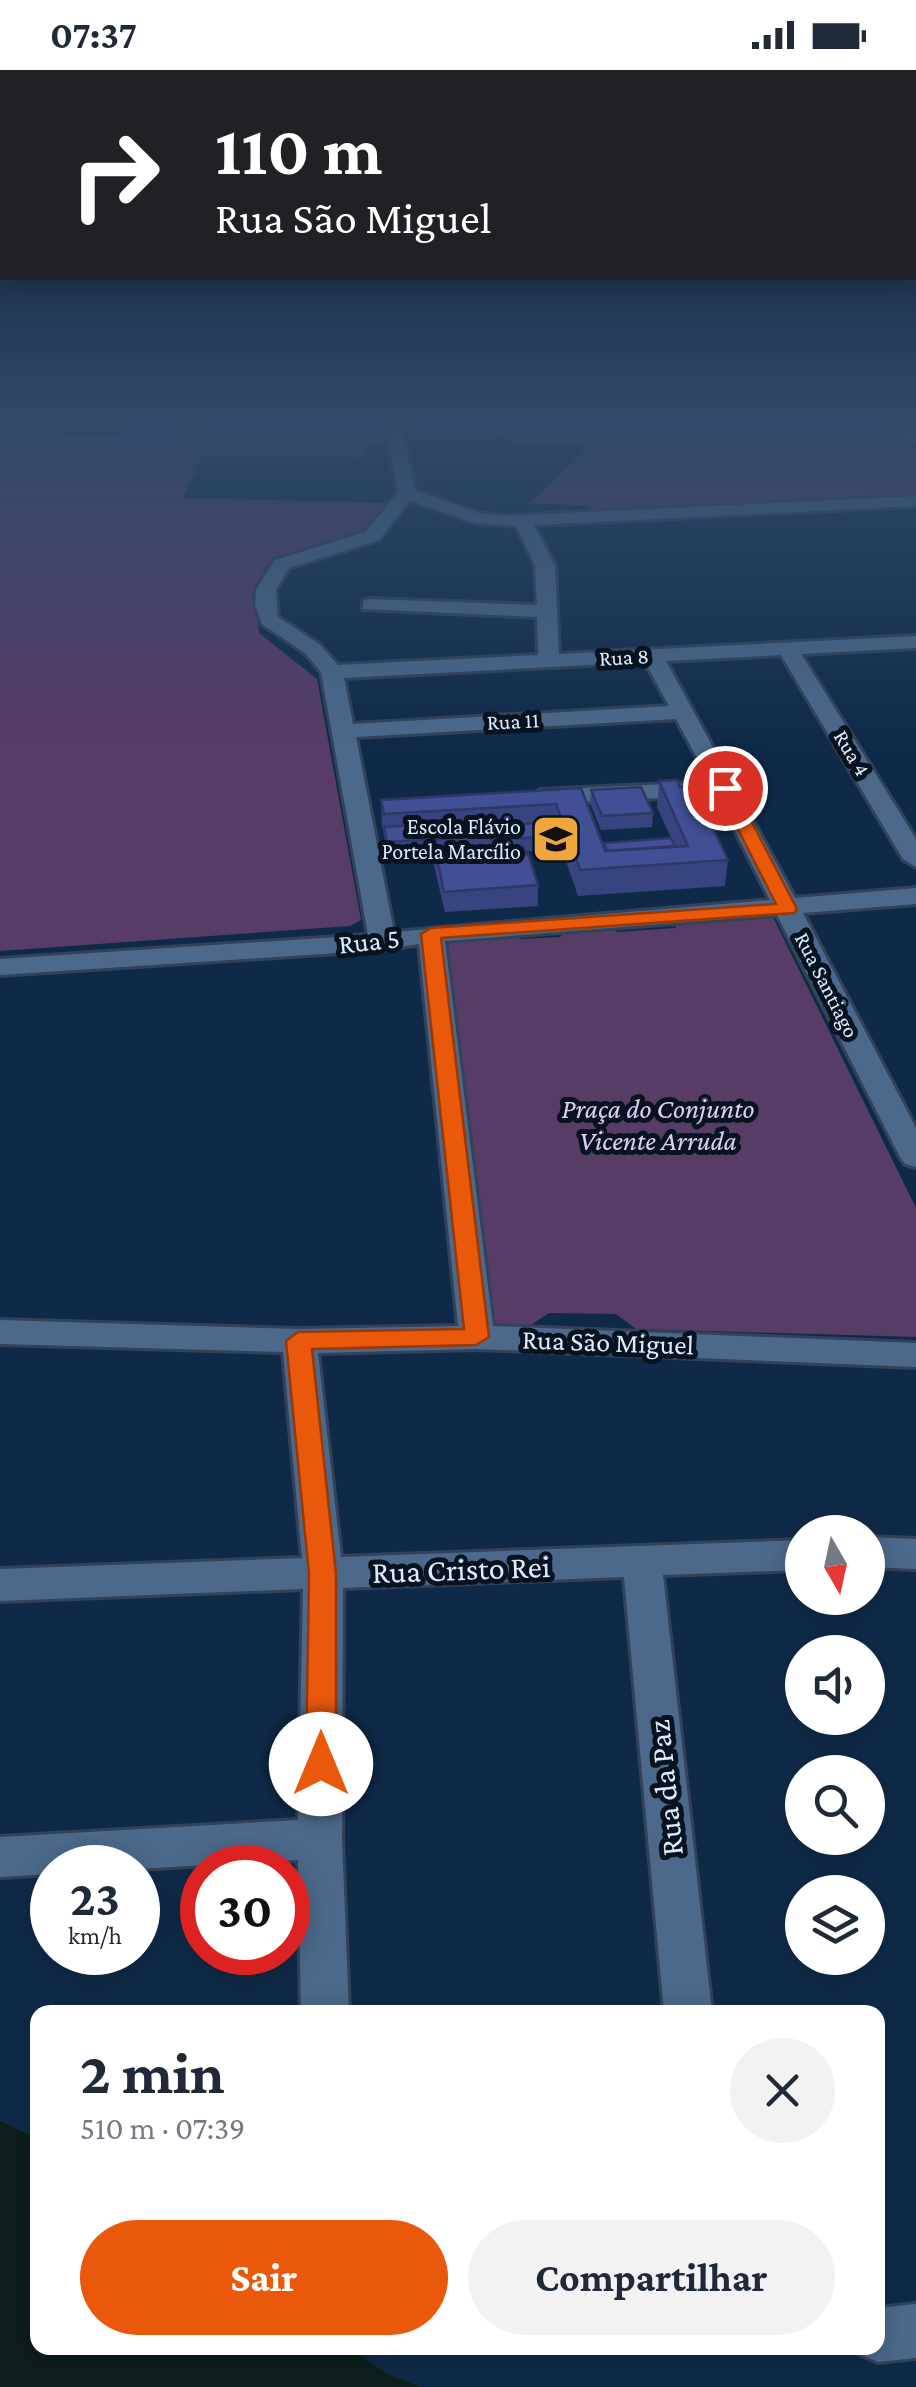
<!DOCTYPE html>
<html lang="pt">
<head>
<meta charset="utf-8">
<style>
	:root { --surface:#fff; --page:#f2f2f3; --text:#1f2937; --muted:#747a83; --accent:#ea580c }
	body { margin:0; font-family:"Crimson Pro",serif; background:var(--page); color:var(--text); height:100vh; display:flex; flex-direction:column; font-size:38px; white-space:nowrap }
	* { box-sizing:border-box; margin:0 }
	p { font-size:32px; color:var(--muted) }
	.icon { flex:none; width:55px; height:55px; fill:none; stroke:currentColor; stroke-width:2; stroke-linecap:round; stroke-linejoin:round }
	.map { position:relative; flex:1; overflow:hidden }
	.panel { position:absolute; left:30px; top:1935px; width:855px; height:350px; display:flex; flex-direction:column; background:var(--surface); border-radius:20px; box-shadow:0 5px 25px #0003 }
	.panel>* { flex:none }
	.guide { position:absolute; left:0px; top:0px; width:918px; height:210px; box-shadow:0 5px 25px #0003; background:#202124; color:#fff; overflow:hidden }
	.needle { width:65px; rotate:171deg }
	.fabs { position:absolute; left:785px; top:1445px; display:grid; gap:20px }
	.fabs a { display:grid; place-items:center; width:100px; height:100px; border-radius:50%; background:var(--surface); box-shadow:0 5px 25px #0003; font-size:50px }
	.speed { position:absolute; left:30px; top:1775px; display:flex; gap:20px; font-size:50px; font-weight:700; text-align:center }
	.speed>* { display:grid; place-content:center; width:130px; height:130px; border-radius:50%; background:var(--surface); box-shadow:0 5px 25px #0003; line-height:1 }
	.speed small { font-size:25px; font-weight:400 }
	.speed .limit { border:15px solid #d22; background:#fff; color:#111 }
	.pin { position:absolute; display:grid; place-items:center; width:85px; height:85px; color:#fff; margin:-42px; border:5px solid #fff; border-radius:50%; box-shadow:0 2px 10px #0007 }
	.me { position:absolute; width:110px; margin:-55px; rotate:0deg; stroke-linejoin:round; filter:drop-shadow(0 0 8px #0008) }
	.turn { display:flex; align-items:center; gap:35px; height:210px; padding:0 50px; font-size:45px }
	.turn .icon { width:130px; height:130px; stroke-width:2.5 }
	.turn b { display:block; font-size:70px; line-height:85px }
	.round { display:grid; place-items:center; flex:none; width:105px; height:105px; border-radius:52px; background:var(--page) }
	.headline { display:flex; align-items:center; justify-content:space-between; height:170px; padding:0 50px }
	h1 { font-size:60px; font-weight:700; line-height:75px }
	.button { display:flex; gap:20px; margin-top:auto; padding:20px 50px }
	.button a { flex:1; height:115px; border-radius:60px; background:var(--accent); color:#fff; font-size:40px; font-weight:700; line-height:115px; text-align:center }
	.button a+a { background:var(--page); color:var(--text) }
	.status { display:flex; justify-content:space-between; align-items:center; height:70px; padding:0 50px; background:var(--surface); direction:ltr }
	.status svg { height:28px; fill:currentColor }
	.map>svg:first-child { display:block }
</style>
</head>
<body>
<div class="status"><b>07:37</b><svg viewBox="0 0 49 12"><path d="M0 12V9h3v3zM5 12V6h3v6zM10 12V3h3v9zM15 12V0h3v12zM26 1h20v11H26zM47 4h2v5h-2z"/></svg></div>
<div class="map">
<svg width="916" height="2317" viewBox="0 0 916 2317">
	<rect width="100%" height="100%" fill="#0f2a48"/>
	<path fill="#573c66" d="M212,352H384L390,375L366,376L363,387L203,385L182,428L390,433L371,458L266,498L254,519L259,563L317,609L361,850L350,856L0,881V369L193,372Z
		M407,352H891L916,379V427L592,443L590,436L530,433L591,374L512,373L510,367L410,369Z
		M772,845L916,1138V1267L636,1259L616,1244L549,1243L531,1255H483L444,864L507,861L520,869L560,867L569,856L605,854L617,862L675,858L682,849Z"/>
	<path fill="#0d1e1d" d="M0,2051L37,2069L38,2278H349L387,2304L420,2317H0Z"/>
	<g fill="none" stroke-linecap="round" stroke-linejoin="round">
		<g stroke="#31425a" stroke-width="5">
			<path id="service" d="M0,364L158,368L162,370L158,372L0,368Z"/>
		</g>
		<g stroke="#31425a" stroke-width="6">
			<path id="minor" d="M385,352H401L415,420L478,443L504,446L916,426V436L534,455L555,495L559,584L916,566V578L801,584L916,769V797L903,789L781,585L666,591L795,828L916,818V834L803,843L916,1058V1097L905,1094L900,1087L777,845L445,871L493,1256L916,1273V1297L477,1279L318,1283L341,1487L802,1470V1500L663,1505L712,1942H664L624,1507L343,1518L342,1769L349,1942H301L298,1790L138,1799L52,1798V1804L0,1807V1767L298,1750L303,1519L0,1531V1499L302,1488L283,1282L0,1274V1250L299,1259L458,1256L419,874L383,880L0,905V889L368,865L321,602L305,583L262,554L255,535L256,520L275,490L365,462L398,423ZM410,430L475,453L516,456L535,495L537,535L370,529L363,531V539L537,547L538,585L338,595L319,574L278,547L276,520L289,498L379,470ZM645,592L669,636L353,654L344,608ZM676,649L710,712L540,720L528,727L540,734L717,725L770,830L394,862L356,667Z
				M891,352H908L916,360V375Z
				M868,1467L916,1469V1499L868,1497Z
				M916,2234V2288L878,2292L859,2284L856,2278H878V2238Z"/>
		</g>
		<use href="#service" fill="#4c698b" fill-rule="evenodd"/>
		<use href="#minor" fill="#4c698b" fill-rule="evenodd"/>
	</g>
	<path fill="#384480" d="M0,352H28L26,355L0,354Z
		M179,352L169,369L120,368L118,353Z
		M659,711L680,717L728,790L725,816L578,826L555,759L536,760L538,767V781H525L538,815V836L445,842L434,796L433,783L388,786L382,755L381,730L581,718L604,777V773L671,768L657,737Z
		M591,720L653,743L652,757L601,760L590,733Z"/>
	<path fill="#2e3768" d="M169,352H179V354L169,369Z"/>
	<path fill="#414f95" stroke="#2e3768" stroke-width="2.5" d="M118,352H169L168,354Z
		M677,710L680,717L693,716L728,790L580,800L556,734L384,744L381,730L581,718L605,781L688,776L659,711Z
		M641,717L653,743L602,746L591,720Z
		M484,751L488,766L387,772L384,757Z
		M534,753L538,767L492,770L488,756Z
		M671,768L675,776L607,781L604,773Z
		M524,777L526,784L437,789V796L433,782Z
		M528,783L538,815L444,822L437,789Z"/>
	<linearGradient id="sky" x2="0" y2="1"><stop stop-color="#081728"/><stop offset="0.52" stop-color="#314a6a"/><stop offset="1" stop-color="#314a6a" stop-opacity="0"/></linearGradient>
	<rect width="916" height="677" fill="url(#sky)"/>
	<path fill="#ea580c" stroke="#983908" stroke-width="2.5" d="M725,713L734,718L797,839L794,843L441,868L489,1267L476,1275L312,1279L336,1504V1694L332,1703L321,1706L310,1703L306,1694L309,1504L286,1271L298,1262L464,1259L421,864L431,858L776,834L717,718Z"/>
	<defs>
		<g id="school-square" transform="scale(2.5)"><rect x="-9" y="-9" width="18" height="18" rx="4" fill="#efa73d" stroke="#071320"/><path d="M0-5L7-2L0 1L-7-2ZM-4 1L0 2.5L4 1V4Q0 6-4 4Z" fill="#111"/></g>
	</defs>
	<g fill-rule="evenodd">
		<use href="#school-square" x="556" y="769"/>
	</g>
	<g text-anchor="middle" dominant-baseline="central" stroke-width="10" stroke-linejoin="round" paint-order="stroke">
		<g font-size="22" fill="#deebfb" stroke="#071320">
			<text transform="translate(624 587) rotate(-3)">Rua 8</text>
			<text transform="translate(513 651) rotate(-3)">Rua 11</text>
			<text transform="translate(852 683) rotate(59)">Rua 4</text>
			<text transform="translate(827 915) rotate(63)">Rua Santiago</text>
		</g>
		<g font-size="22" fill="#deebfb" stroke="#071320" text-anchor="end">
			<text x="521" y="756">Escola Flávio<tspan x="521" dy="25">Portela Marcílio</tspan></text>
		</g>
		<g font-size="28" fill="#deebfb" stroke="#071320">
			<text transform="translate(369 871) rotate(-6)">Rua 5</text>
			<text transform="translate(608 1272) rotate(2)">Rua São Miguel</text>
		</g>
		<g font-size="28" font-style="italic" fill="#e3ccf2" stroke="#071320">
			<text x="658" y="1038">Praça do Conjunto<tspan x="658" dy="32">Vicente Arruda</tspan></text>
		</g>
		<g font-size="32" fill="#deebfb" stroke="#071320">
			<text transform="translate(461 1499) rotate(-2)">Rua Cristo Rei</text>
			<text transform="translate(665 1718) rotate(-96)">Rua da Paz</text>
		</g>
	</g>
</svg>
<div class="fabs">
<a><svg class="needle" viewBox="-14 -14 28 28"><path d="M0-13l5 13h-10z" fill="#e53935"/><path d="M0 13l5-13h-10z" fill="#747a83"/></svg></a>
<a><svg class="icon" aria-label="sound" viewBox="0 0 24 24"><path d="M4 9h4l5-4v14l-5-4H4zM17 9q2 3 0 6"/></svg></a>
<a><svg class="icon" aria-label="search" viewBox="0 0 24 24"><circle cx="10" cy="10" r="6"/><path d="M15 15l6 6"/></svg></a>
<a><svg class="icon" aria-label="layers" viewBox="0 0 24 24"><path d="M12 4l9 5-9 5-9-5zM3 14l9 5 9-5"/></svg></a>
</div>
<div class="speed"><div>23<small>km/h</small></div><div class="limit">30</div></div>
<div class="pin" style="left:725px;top:718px;background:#d93025"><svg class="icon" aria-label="arrive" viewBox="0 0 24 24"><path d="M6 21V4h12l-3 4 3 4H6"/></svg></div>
<svg class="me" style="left:321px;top:1694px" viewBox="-20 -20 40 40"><circle r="19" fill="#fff"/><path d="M0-13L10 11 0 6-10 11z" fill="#ea580c"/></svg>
<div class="guide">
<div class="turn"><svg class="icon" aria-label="right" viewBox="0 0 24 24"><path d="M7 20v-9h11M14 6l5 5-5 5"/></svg><div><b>110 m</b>Rua São Miguel</div></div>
</div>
<section class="panel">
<div class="headline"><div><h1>2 min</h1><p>510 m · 07:39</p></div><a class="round"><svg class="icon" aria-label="close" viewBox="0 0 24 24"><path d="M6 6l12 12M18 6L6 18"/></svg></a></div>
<div class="button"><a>Sair</a><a>Compartilhar</a></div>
</section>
</div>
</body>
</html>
